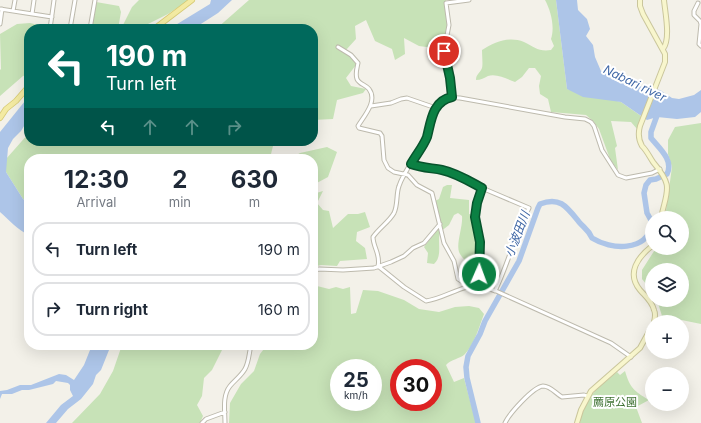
<!DOCTYPE html>
<html lang="en">
<head>
<meta charset="utf-8">
<style>
	:root { --surface:#fff; --page:#f2f2f3; --text:#1f2937; --muted:#747a83; --line:#e0e1e3 }
	body { margin:0; font-family:Inter,"Noto Sans JP",sans-serif; background:var(--page); color:var(--text); height:100vh; display:flex; flex-direction:column; font-size:15px; white-space:nowrap }
	* { box-sizing:border-box; margin:0 }
	p { font-size:13px; color:var(--muted) }
	.icon { flex:none; width:22px; height:22px; fill:none; stroke:currentColor; stroke-width:2; stroke-linecap:round; stroke-linejoin:round }
	.map { position:relative; flex:1; overflow:hidden }
	.drawer { position:absolute; left:24px; top:154px; width:294px; height:196px; display:flex; flex-direction:column; background:var(--surface); border-radius:16px; box-shadow:0 4px 16px #0002 }
	.drawer>* { flex:none }
	.guide { position:absolute; left:24px; top:24px; width:294px; height:122px; border-radius:16px; box-shadow:0 4px 16px #0002; background:#00695c; color:#fff; overflow:hidden }
	.tools { position:absolute; left:645px; top:211px; display:grid; gap:8px }
	.tools a { display:grid; place-items:center; width:44px; height:44px; border-radius:50%; background:var(--surface); box-shadow:0 4px 16px #0002; font-size:20px }
	.speed { position:absolute; left:330px; top:359px; display:flex; gap:8px; font-size:20px; font-weight:700; text-align:center }
	.speed>* { display:grid; place-content:center; width:52px; height:52px; border-radius:50%; background:var(--surface); box-shadow:0 4px 16px #0002; line-height:1 }
	.speed small { font-size:10px; font-weight:400 }
	.speed .limit { border:6px solid #d22; background:#fff; color:#111 }
	.pin { position:absolute; display:grid; place-items:center; width:34px; height:34px; color:#fff; margin:-17px; border:2px solid #fff; border-radius:50%; box-shadow:0 1px 4px #0007 }
	.me { position:absolute; width:44px; margin:-22px; rotate:2deg; stroke-linejoin:round; filter:drop-shadow(0 0 3px #0008) }
	.turn { display:flex; align-items:center; gap:14px; height:84px; padding:0 16px; font-size:18px }
	.turn .icon { width:52px; height:52px; stroke-width:2.5 }
	.turn b { display:block; font-size:28px; line-height:34px }
	.lanes { display:flex; align-items:center; height:38px; padding:0 16px; background:#0003; justify-content:center; gap:20px; direction:ltr }
	.lanes .off { opacity:.35 }
	.eta { display:flex; justify-content:space-evenly; align-items:center; height:68px; text-align:center }
	.eta b { font-size:24px; font-weight:700; line-height:28px }
	ul { padding:0; list-style:none }
	li { display:flex; align-items:center; gap:12px; height:54px; margin:0 8px 6px; padding:0 8px; border:2px solid var(--line); border-radius:16px }
	li div { flex:1 }
	li b { display:block; font-size:15px }
	li em { font-style:normal }
	.map>svg:first-child { display:block }
</style>
</head>
<body>
<div class="map">
<svg width="701" height="423" viewBox="0 0 701 423">
	<rect width="100%" height="100%" fill="#f3f1e9"/>
	<path fill="#c7e2b7" fill-rule="evenodd" d="M139,0H189L168,14L138,29H121L132,7Z
		M249,0H446L449,37L441,49L419,46L404,38L405,54L395,60L392,49L375,41L366,20L355,26L356,39L346,50L359,61L346,78L351,86L366,89L363,93L337,100L333,119L313,120V29H216Z
		M545,0H556L567,89L621,102L641,116L637,129L631,122L611,121L617,146L615,148L618,170L610,159L599,129L593,121L586,115L551,112L548,99L540,94L539,86L541,76L535,68H529L522,77L515,82C507,79 496,73 488,76C484,78 481,80 476,80C476,74 480,73 482,68C483,65 482,55 482,50C495,42 509,36 524,42C534,47 539,52 551,50L554,46L551,39C555,27 551,11 545,0Z
		M96,2L119,6L121,12L118,29H92Z
		M30,23L38,25L43,29H29V74L23,76L0,96V70L1,69L0,34L17,24Z
		M701,123V324L662,316L657,300H682V270H652V291L642,279V270L656,248H682V218H665L672,167L668,154V140L675,127Z
		M29,133V141H278L274,142L270,158L242,157L233,159H29V204L23,199L6,172V159Z
		M327,147L337,152L328,177L313,185V159H290L300,153Z
		M447,185H452L450,198L469,200V214L473,215V225L477,230L478,238L477,259L474,265L469,264C466,261 461,257 459,252C456,243 463,227 462,216L458,213L454,215L449,225L440,232C437,242 443,256 434,264L427,263L428,253L424,247L430,239L431,232L440,225V220L435,201L439,199L443,187Z
		M323,191L317,203L323,210L329,211L333,228L348,214H358L365,212L370,227L357,232L356,241L365,248L367,259L340,261L337,266L321,265L313,267V194Z
		M313,285L329,289L336,287L343,289L350,287L351,314L356,313L363,290L378,291L404,300L419,309L439,312L455,307L469,306L479,308L484,314C479,327 475,343 465,354C460,359 451,359 446,365L454,382L464,378L476,423H229L230,403L241,384L254,371L260,354L267,345H313ZM339,368H373V402H339ZM399,368H433V402H399Z
		M122,345H228L222,350L212,370L204,378L202,396L197,405L203,416L200,423H72L100,394L113,371Z
		M625,371C630,388 634,391 649,400L636,407L642,423H580C585,396 597,389 617,372L620,375Z"/>
	<path fill="#adc5e8" d="M211,0H232L218,13L193,29H169L210,4Z
		M556,0H577L578,10L587,19L590,29L586,36L593,45L595,57L601,71L613,70L621,83L660,90L672,98L679,99L694,95L701,90V112L695,117L677,119L657,117L647,120L621,102L583,97L567,89Z
		M29,96V118L21,131L13,139L8,148L6,172L23,199L29,204V235C18,230 9,220 0,212V132Z
		M92,345H111L101,370L96,375L93,384L81,399L68,409L56,423H46L61,405L73,396L70,390V385L68,383L56,381L53,384L29,390H22L12,394H2L0,399V391L7,390L20,385H31L59,374L66,375L74,380L84,365Z"/>
	<g fill="none" stroke-linecap="round" stroke-linejoin="round">
		<path stroke="#adc5e8" stroke-width="5.5" d="M652,222L647,213L644,193L646,185L650,180L656,179L667,174C674,160 659,148 651,138V132L659,110
			M478,423L467,378L466,367L468,356L480,334L485,321L519,261L538,208L540,204C560,196 567,207 579,222C584,228 588,229 592,238C611,250 646,252 652,225"/>
		<g stroke="#bdbaad" stroke-width="5">
			<path id="minor" d="M698,3L694,11V15L700,21L701,24L699,44L701,46
				M0,9L52,17
				M13,11L15,0
				M32,14L34,0
				M0,24L2,9
				M50,29L54,0
				M70,29L75,0
				M90,29L95,0
				M338,47L351,55L358,63C357,68 355,74 357,79C359,84 366,85 369,89C378,101 364,116 358,126L359,128L380,133L382,136L384,160L388,168L394,172L408,175L417,185L432,193L444,243L454,261L458,279L469,286
				M452,97L450,78L444,51L449,25L446,3L469,0
				M371,106L391,103L401,99L407,98L436,108
				M411,164L423,168L442,170L458,176L482,188L529,208C515,235 508,264 495,291
				M378,266C381,255 373,247 373,237C379,228 389,222 394,213C398,205 396,194 399,186C404,171 415,159 422,145C432,127 429,94 460,98L565,117L585,119L591,122L594,126L602,150L618,175L626,178L652,173L660,169
				M378,266L404,287L426,301C443,299 464,284 478,286C484,286 491,290 496,291L611,343L631,357
				M313,271L319,269L343,270L374,268L391,262L404,256L413,248L424,243L440,224
				M478,286L479,242L475,217L477,203L482,188
				M202,423L206,419L225,412
				M225,423C225,411 222,396 230,386C235,380 241,376 245,369C249,362 249,353 251,345
				M505,423C509,414 533,387 543,386C551,386 556,394 562,397L584,395L587,396"/>
		</g>
		<g stroke="#cac69c" stroke-width="6">
			<path id="secondary" d="M640,0V6L643,14L665,54V62L640,126C638,133 638,139 642,146C647,151 649,156 653,162C674,187 667,189 661,218
				M663,49C671,39 665,12 664,0
				M652,246C638,257 626,273 640,290C645,296 652,301 654,310C656,314 655,318 654,322
				M577,423L581,410L591,391L640,348L652,326"/>
		</g>
		<g stroke="#d6ca74" stroke-width="6">
			<path id="primary" d="M154,29L192,0
				M0,118L6,109L16,101L29,86"/>
		</g>
		<use href="#minor" stroke="#fff" stroke-width="3"/>
		<use href="#secondary" stroke="#f8f6cd" stroke-width="4"/>
		<use href="#primary" stroke="#f3eaa2" stroke-width="4.5"/>
	</g>
	<g fill="none" stroke-linecap="round" stroke-linejoin="round">
		<g stroke="#07532c" stroke-width="10">
			<path id="route" d="M444,51L450,78L452,97C432,101 431,122 427,137C423,147 416,155 411,164C422,168 432,168 442,170C456,173 469,181 482,188L477,203L475,217L480,242L479,274"/>
		</g>
		<use href="#route" stroke="#0b8043" stroke-width="7"/>
	</g>
	<g text-anchor="middle" dominant-baseline="central" stroke-width="4" stroke-linejoin="round" paint-order="stroke">
		<g font-size="11" fill="#3e7132" stroke="#fff">
			<text x="615" y="402">薦原公園</text>
		</g>
		<g font-size="12" font-style="italic" fill="#3e66a5" stroke="#fff">
			<text transform="translate(635 83) rotate(26)">Nabari river</text>
			<text transform="translate(517 234) rotate(-69)">小波田川</text>
		</g>
	</g>
</svg>
<div class="tools">
<a><svg class="icon" aria-label="search" viewBox="0 0 24 24"><circle cx="10" cy="10" r="6"/><path d="M15 15l6 6"/></svg></a>
<a><svg class="icon" aria-label="layers" viewBox="0 0 24 24"><path d="M12 4l9 5-9 5-9-5zM3 14l9 5 9-5"/></svg></a>
<a>+</a>
<a>−</a>
</div>
<div class="speed"><div>25<small>km/h</small></div><div class="limit">30</div></div>
<div class="pin" style="left:444px;top:51px;background:#d93025"><svg class="icon" aria-label="arrive" viewBox="0 0 24 24"><path d="M6 21V4h12l-3 4 3 4H6"/></svg></div>
<svg class="me" style="left:479px;top:274px" viewBox="-20 -20 40 40"><circle r="17" fill="#0b8043" stroke="#fff" stroke-width="3"/><path d="M0-11L8 9 0 5-8 9z" fill="#fff"/></svg>
<div class="guide">
<div class="turn"><svg class="icon" aria-label="left" viewBox="0 0 24 24"><path d="M17 20v-9H6M10 6l-5 5 5 5"/></svg><div><b>190 m</b>Turn left</div></div>
<div class="lanes"><svg class="icon" aria-label="left" viewBox="0 0 24 24"><path d="M17 20v-9H6M10 6l-5 5 5 5"/></svg><svg class="icon off" aria-label="ahead" viewBox="0 0 24 24"><path d="M12 20V5M6 11l6-6 6 6"/></svg><svg class="icon off" aria-label="ahead" viewBox="0 0 24 24"><path d="M12 20V5M6 11l6-6 6 6"/></svg><svg class="icon off" aria-label="right" viewBox="0 0 24 24"><path d="M7 20v-9h11M14 6l5 5-5 5"/></svg></div>
</div>
<section class="drawer">
<div class="eta">
<div><b>12:30</b><p>Arrival</p></div>
<div><b>2</b><p>min</p></div>
<div><b>630</b><p>m</p></div>
</div>
<ul>
<li><svg class="icon" aria-label="left" viewBox="0 0 24 24"><path d="M17 20v-9H6M10 6l-5 5 5 5"/></svg><div><b>Turn left</b></div><em>190 m</em></li>
<li><svg class="icon" aria-label="right" viewBox="0 0 24 24"><path d="M7 20v-9h11M14 6l5 5-5 5"/></svg><div><b>Turn right</b></div><em>160 m</em></li>
</ul>
</section>
</div>
</body>
</html>
